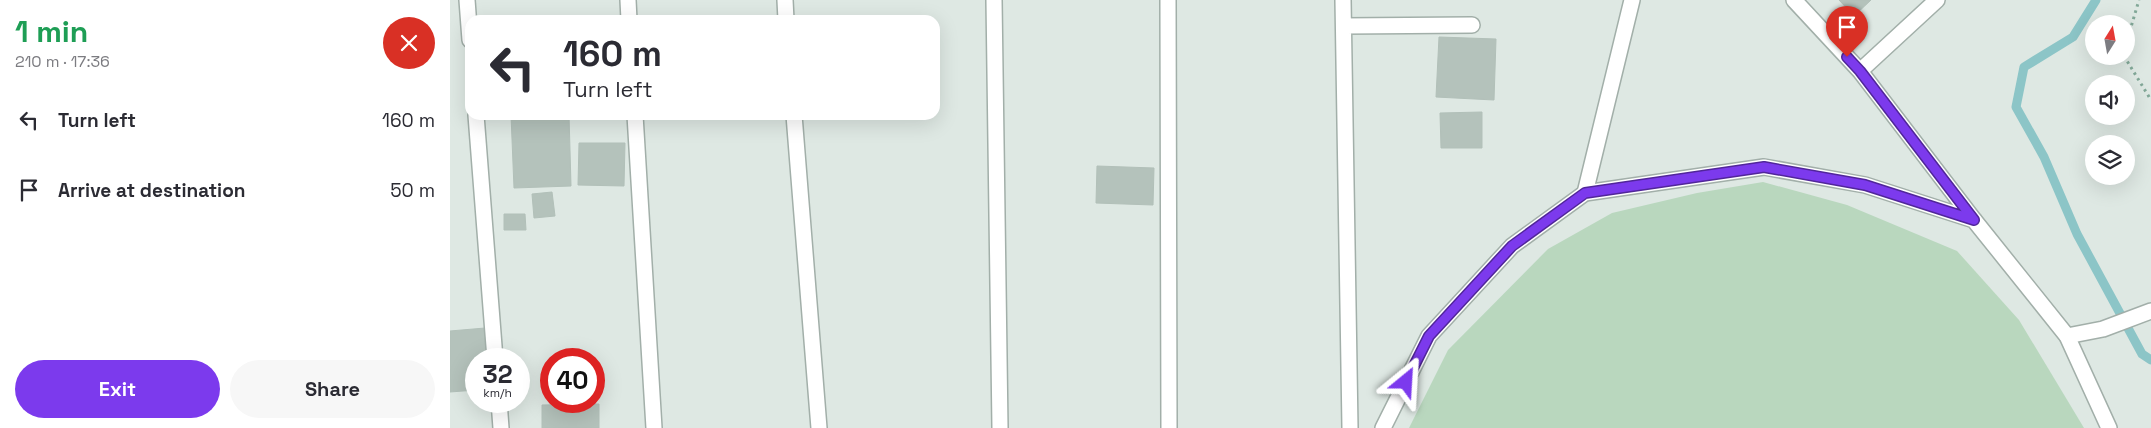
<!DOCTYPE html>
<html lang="en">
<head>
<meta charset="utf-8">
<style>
	:root { --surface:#fff; --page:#f7f7f7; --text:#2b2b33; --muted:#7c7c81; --accent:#7c3aed }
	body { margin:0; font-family:"Space Grotesk",sans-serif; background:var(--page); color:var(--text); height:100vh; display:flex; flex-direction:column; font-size:19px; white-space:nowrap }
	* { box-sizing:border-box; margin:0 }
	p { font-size:16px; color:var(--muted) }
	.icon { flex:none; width:28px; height:28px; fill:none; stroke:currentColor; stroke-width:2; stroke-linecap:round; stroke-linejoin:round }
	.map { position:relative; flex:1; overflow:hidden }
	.details { display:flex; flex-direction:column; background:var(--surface); width:450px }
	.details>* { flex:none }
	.banner { position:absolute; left:15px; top:15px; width:475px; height:105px; border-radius:15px; box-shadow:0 5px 20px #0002; background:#fff; color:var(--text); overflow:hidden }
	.needle { width:32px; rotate:11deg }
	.controls { position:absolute; left:1635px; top:15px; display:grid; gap:10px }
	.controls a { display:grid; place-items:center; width:50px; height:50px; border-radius:50%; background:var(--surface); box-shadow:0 5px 20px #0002; font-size:25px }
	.speed { position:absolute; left:15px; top:348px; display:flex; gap:10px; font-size:25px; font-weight:700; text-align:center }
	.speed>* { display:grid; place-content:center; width:65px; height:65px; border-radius:50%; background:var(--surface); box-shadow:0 5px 20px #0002; line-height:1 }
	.speed small { font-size:12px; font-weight:400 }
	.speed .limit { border:8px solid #d22; background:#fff; color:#111 }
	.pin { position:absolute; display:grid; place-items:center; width:42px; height:42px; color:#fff; margin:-51px -21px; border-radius:50% 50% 50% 0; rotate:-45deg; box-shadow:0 0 5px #0007 }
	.pin .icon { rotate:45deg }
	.me { position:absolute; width:55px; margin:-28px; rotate:27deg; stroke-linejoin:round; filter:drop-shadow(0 0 4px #0008) }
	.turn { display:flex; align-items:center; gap:18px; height:105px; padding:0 15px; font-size:22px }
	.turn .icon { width:65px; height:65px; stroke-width:2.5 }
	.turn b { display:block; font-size:35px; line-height:42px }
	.round { display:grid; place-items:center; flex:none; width:52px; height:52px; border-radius:26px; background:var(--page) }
	.headline { display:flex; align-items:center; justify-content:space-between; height:85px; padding:0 15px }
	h1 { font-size:30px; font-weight:600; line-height:38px; color:#1e9e55 }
	.action { display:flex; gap:10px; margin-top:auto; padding:10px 15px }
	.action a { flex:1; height:58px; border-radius:30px; background:var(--accent); color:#fff; font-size:20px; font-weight:600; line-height:58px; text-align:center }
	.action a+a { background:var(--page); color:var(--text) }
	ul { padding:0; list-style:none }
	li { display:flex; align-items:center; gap:15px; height:70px; padding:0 15px }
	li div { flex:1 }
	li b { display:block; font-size:19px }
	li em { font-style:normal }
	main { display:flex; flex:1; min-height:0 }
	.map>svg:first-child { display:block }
</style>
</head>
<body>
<main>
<section class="details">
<div class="headline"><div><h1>1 min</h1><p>210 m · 17:36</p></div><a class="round" style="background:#d93025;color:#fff"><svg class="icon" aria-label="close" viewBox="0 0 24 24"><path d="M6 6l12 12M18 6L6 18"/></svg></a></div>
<ul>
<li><svg class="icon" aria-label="left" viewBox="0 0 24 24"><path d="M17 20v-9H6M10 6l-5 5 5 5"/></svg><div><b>Turn left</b></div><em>160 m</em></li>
<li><svg class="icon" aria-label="arrive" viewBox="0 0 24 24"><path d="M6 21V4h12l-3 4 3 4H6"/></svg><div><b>Arrive at destination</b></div><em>50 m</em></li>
</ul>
<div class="action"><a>Exit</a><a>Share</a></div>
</section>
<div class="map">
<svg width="1701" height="428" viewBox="0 0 1701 428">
	<rect width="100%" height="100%" fill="#dee8e3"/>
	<path fill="#b9d7be" d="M1313,182L1397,205L1507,251L1569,320L1634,428H959L998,350L1098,249L1162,213L1247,193Z"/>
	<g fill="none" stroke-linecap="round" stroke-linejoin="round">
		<path stroke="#8cc5c7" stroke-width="9" d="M1646,0L1623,37L1574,67L1566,107L1594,157L1627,234L1692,354L1701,360"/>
	</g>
	<path fill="#b4c2bb" stroke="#b2c0b9" d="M1389,0H1421L1404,16Z
		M989,37L1046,39L1044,100L986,97Z
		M1032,112V148H991L990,113Z
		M61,115H119L121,186L64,188Z
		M129,143H175L174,186L128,185Z
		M647,166L704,168L703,205L646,203Z
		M102,192L105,216L84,218L82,194Z
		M54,214H75L76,230H54Z
		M35,328L37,359H26V390L0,392V331Z
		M149,404V428H92V405Z"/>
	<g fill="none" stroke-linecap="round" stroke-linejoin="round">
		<g stroke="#a2afa9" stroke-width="18">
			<path id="minor" d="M17,0L20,40
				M178,0L179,20
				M335,0L336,20
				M544,0L550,428
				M718,0L719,428
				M893,0L900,428
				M1344,0L1410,71L1524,220
				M894,26L1022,25
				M1410,71L1487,0
				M26,115L45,359
				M185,115L204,428
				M344,115L369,428
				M1135,193L1182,0
				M1617,336L1653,329L1701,311
				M49,401L51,428"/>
		</g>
		<g stroke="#a2afa9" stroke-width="18">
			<path id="tertiary" d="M933,428L979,336L1062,246L1135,193L1314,167L1415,185L1524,220L1617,336L1659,428"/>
		</g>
		<path stroke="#82a898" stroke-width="3" stroke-dasharray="2.5 4" stroke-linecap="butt" d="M1676,44L1689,0
			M1674,56L1701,100"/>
		<use href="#minor" stroke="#fff" stroke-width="15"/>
		<use href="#tertiary" stroke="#fff" stroke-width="15"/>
	</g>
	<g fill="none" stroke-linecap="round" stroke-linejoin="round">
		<g stroke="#51269a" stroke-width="12">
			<path id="route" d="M956,382L979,336L1062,246L1135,193L1314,167L1415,185L1524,220L1410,71L1397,57"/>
		</g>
		<use href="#route" stroke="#7c3aed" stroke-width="9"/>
	</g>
</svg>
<div class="controls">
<a><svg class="needle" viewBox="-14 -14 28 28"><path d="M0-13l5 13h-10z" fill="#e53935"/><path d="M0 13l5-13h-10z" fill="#7c7c81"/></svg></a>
<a><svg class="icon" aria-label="sound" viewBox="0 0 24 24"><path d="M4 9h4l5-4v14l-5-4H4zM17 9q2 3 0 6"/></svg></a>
<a><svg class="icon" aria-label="layers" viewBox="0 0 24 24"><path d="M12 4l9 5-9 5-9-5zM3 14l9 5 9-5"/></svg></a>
</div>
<div class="speed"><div>32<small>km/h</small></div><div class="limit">40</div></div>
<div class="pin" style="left:1397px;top:57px;background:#d93025"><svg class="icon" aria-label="arrive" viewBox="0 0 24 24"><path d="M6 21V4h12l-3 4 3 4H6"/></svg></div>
<svg class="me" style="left:956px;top:382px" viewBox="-20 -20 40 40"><path d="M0-17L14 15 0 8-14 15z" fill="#7c3aed" stroke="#fff" stroke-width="4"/></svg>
<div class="banner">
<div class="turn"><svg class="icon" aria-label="left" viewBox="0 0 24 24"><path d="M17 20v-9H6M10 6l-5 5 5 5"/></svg><div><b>160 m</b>Turn left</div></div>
</div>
</div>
</main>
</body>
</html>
